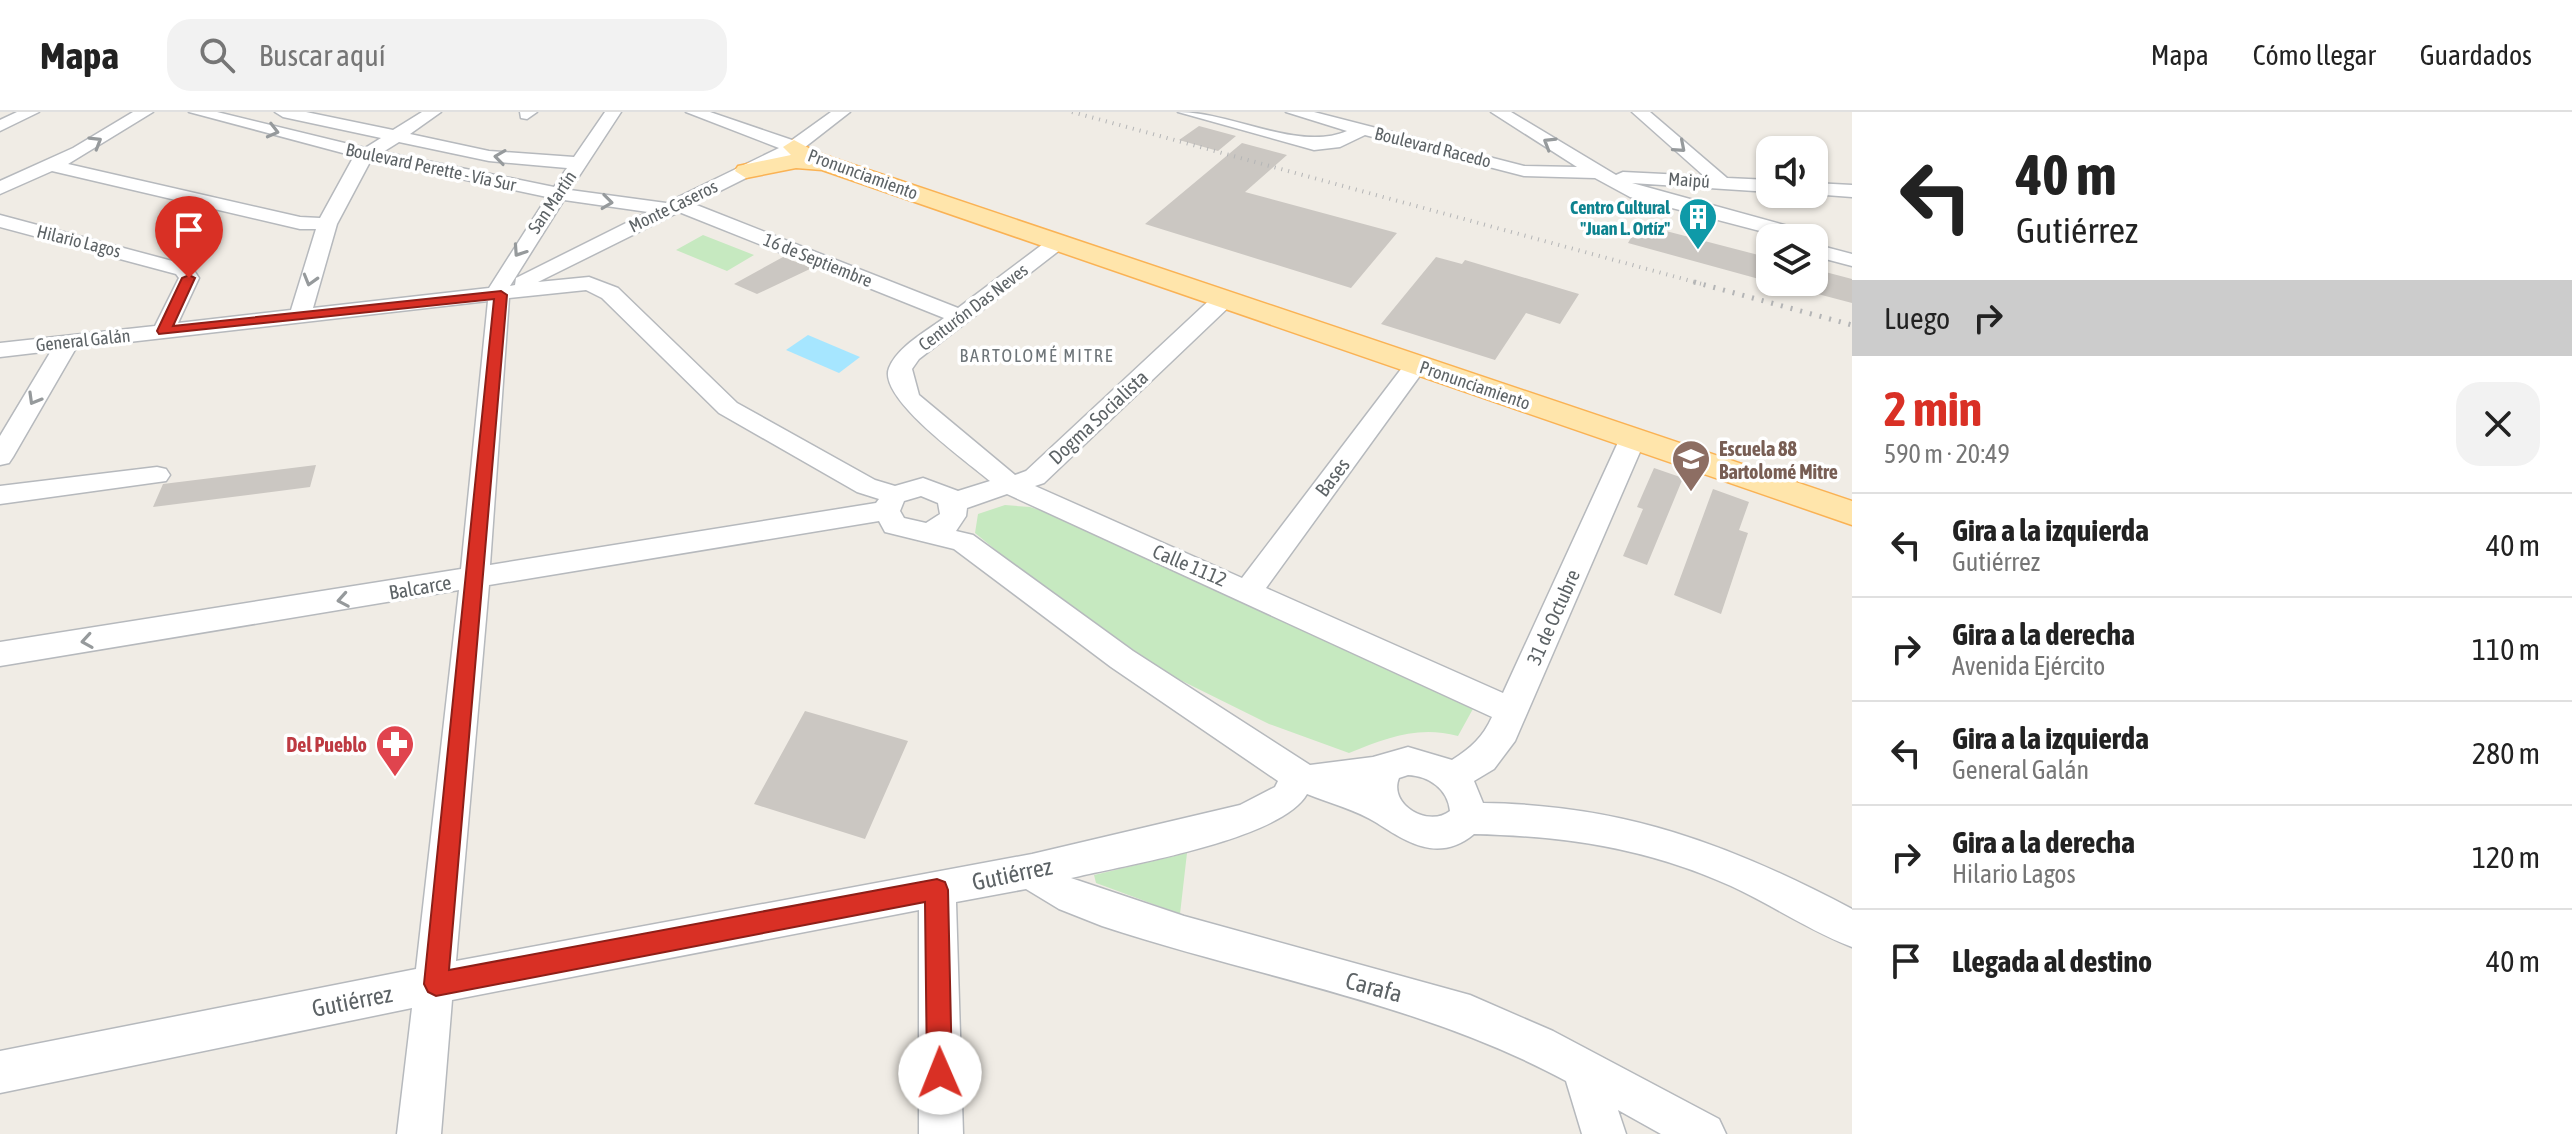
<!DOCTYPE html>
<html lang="es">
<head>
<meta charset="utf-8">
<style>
	:root { --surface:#fff; --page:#f2f2f2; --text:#222; --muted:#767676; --line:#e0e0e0; --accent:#d93025 }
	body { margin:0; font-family:"Asap Condensed",sans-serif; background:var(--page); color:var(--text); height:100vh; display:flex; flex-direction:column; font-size:30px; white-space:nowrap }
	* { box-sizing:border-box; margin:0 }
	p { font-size:26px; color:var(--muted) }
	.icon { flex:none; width:44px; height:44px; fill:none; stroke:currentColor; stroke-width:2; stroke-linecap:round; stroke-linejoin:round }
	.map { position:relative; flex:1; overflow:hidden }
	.details { display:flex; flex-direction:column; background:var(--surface); width:720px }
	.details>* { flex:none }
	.hud { background:#fff; color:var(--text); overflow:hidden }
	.tools { position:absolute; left:1756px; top:24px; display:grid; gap:16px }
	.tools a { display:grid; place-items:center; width:72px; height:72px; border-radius:16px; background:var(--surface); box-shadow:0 2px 6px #0004; font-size:40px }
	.pin { position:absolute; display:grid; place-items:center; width:68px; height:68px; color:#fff; margin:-82px -34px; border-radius:50% 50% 50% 0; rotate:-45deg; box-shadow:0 0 8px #0007 }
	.pin .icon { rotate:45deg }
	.me { position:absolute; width:88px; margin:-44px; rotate:359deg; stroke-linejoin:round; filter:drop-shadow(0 0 6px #0008) }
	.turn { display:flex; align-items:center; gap:28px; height:168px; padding:0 32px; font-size:36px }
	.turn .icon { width:104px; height:104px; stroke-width:2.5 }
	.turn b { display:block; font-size:56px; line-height:68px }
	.then { display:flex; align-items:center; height:76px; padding:0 32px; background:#0003; gap:16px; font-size:30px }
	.round { display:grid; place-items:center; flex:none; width:84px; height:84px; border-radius:24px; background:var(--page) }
	.overview { display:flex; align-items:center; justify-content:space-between; height:136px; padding:0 32px }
	h1 { font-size:48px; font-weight:700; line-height:60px; color:var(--accent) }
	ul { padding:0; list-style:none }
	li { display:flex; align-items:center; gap:24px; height:104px; padding:0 32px; border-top:2px solid var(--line) }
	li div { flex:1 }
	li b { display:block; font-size:30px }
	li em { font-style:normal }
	header { display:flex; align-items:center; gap:48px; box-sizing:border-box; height:112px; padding:0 40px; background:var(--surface); border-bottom:2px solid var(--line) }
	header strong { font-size:38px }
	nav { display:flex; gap:44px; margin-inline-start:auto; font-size:28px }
	.search { width:560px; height:72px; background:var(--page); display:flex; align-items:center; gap:20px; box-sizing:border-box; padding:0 28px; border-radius:24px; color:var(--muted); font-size:30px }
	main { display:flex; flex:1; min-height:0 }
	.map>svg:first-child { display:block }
</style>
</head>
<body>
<header>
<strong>Mapa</strong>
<div class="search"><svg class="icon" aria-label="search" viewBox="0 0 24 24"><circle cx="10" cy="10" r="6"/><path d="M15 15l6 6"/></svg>Buscar aquí</div>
<nav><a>Mapa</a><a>Cómo llegar</a><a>Guardados</a></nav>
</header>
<main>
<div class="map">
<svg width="1852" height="1022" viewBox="0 0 1852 1022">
	<rect width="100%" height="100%" fill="#f0ece5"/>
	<path fill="#c6e9c0" d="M703,123L754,143L727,159L676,138Z
		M1005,393L1030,395L1052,402L1474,595L1458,624C1418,613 1386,626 1349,641L1269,612L1166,561L1014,453L975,421L978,402Z
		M1187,741L1180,802L1096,771L1094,763Z"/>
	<path fill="#a6e6ff" d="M808,223L860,245L839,261L786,238Z"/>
	<path fill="#cbc7c2" d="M1199,14L1236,24L1218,39L1179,28Z
		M1242,31L1287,43L1245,80L1397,121L1351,176L1145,112Z
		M1639,112L1770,146V170L1628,131Z
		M783,145L812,156L757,182L734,172Z
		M1436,145L1462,152L1465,148L1579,182L1560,212L1526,201L1495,248L1381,212Z
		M1814,157L1852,167V191L1814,181Z
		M316,353L310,375L153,395L163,372Z
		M1654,356L1683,366L1647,453L1623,444L1643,397L1637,395Z
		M1713,377L1749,390L1739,418L1748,421L1721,502L1674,483Z
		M805,599L908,629L865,727L754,692Z"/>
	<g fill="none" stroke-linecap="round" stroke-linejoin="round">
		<g stroke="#b6b9bd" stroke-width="3">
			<path id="minor" d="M17,0H39L0,19V8Z
				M133,0H153L68,52L300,105L320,106L354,44L189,0H217L365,36L381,26L283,5L275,0H306L393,18L422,0H441L410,22L489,39L574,45L605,0H621L570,78L666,91L779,36L686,0H710L792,28L831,0H850L800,39L694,92L958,196L1051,126H1065L1068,130L1065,134L919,247L912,257L919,283L1015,363L1026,359L1216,182H1232L1235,187L1232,192L1044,371L1035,374L1242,466L1408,248H1424L1428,253L1424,258L1266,476L1503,581L1620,326L1633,318L1642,320L1646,326L1515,629L1494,657L1474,669L1483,691C1624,693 1729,732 1852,797V835C1810,819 1772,793 1731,774C1647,736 1565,724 1474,722C1439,751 1408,731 1377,711C1357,698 1329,691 1307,682C1281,728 1125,753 1071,766L1184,804L1470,883L1553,919L1719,1007L1726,1022H1661L1618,998L1626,1022H1582L1566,969C1422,891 1256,865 1102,814L1059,797L1026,777L956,790L963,1022H919V798L452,888L441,1022H397L412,896L0,981V939L416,857L459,478L0,554V530L461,457L488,189L76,236L13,345L9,351L0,353V324L51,239L0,245V231L155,214L179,166L176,162L0,115V103L191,154L199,166L178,211L291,198L316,117H300L52,59L0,82V69L73,36ZM399,30L489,49L567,56L554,75L383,40ZM371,48L547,85L489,176L313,196L337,112ZM564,88L648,100L516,166L515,173L510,174ZM679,100L944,206C927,219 898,234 889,256C877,286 968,350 990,369L958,379L923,366L895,374L875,368L737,291L618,176L589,165L538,170ZM586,178L602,186L719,301L857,380L879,387L876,391L490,453L509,186ZM1007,382L1492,605C1483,625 1471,636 1452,648L1408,635L1373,645L1310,653L1133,539L973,423L956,419L966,404L967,396ZM921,384L938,391L940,402L926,411L904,406L900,399L904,389ZM879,409L885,420L954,437L1111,555L1278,669L1275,675L1240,693L1032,742L456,849L489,473ZM1408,663C1429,664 1448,677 1450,699C1429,716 1388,693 1399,666Z
				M520,0H537L527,7L521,6Z
				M1178,0C1232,0 1299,40 1347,19L1286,0H1314L1524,54L1577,55L1491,0H1511L1616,63L1623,60L1704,64L1632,0H1650L1727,66L1770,68V80L1632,71L1817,122L1820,126L1814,131V126H1787L1630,85L1595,66L1524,64L1365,23L1340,35L1314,38Z
				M1814,71L1852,73V85L1812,82Z
				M1814,132L1852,142V154L1814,144Z
				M157,355L166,357L170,363L166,369L0,392V374Z"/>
		</g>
		<g stroke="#fab254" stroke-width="3">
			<path id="major" d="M794,28L818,41L1852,389V413L822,58L796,56L746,66L735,59L738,54L791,43L783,35Z"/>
		</g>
		<use href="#minor" fill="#fff" fill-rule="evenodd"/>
		<use href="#major" fill="#ffe5ab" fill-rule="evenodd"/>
		<path stroke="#b4b5b6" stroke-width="4" stroke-dasharray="1 6" stroke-linecap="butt" d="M1072,0L1702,172"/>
		<path stroke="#b4b5b6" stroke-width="5" stroke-dasharray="2 8" stroke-linecap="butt" d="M1694,170L1852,213"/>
	</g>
	<defs><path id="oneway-chevron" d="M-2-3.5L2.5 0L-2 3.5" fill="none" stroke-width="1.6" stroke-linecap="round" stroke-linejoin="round" transform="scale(2)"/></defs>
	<g stroke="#969a9c">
		<use href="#oneway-chevron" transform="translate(273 19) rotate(14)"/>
		<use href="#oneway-chevron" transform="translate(96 30) rotate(-31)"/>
		<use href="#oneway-chevron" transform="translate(1549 31) rotate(-149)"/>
		<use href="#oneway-chevron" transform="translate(1680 35) rotate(41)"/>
		<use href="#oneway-chevron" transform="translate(500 45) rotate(-172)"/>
		<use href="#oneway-chevron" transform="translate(607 90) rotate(7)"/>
		<use href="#oneway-chevron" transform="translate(519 139) rotate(124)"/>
		<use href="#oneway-chevron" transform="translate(310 168) rotate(106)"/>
		<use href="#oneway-chevron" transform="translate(34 287) rotate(120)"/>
		<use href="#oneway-chevron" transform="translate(343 488) rotate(170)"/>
		<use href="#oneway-chevron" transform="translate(87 529) rotate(171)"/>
	</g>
	<path fill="#d93025" stroke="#8d1f18" stroke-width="2" d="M189,163L195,166L173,214L501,179L507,183L449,858L937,767L945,770L948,778L952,961L949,970L940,974L931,970L927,961L925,790L436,884L428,880L424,872L494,187L159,222L157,219L182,166Z"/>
	<defs>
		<g id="building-pin" transform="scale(2)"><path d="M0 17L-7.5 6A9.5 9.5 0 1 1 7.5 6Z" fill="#0f9aa8" stroke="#fff"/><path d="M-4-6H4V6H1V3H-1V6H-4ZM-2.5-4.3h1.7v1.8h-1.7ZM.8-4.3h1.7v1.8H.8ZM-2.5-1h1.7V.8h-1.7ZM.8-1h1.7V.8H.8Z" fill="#fff"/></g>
		<g id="school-pin" transform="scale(2)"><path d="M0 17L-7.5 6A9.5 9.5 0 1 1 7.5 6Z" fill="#8d6e63" stroke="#fff"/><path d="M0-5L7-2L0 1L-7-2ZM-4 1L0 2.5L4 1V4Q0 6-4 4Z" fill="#fff"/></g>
		<g id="pharmacy-pin" transform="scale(2)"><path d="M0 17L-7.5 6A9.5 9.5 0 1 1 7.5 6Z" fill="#e0444e" stroke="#fff"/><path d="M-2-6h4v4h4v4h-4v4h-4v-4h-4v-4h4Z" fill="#fff"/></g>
	</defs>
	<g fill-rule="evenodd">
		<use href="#building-pin" x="1698" y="105"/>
		<use href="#school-pin" x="1691" y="347"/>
		<use href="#pharmacy-pin" x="395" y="632"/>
	</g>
	<g text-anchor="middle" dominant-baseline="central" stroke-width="7" stroke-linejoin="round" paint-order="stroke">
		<g font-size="18" fill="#5d6366" stroke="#fff">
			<text transform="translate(1433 35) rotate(14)">Boulevard Racedo</text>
			<text transform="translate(431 55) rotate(12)">Boulevard Perette - Vía Sur</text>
			<text transform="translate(863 62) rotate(20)">Pronunciamiento</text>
			<text transform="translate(1689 68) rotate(4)">Maipú</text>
			<text transform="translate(552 90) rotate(-56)">San Martín</text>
			<text transform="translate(673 94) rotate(-26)">Monte Caseros</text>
			<text transform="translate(79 129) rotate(14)">Hilario Lagos</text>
			<text transform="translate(818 148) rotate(22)">16 de Septiembre</text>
			<text transform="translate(973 195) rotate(-37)">Centurón Das Neves</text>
			<text transform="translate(83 228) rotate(-6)">General Galán</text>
			<text transform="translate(1475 273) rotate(19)">Pronunciamiento</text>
		</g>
		<g font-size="18" font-weight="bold" fill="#0d838f" stroke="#fff" text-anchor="end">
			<text x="1670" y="95">Centro Cultural<tspan x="1670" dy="21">"Juan L. Ortíz"</tspan></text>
		</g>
		<g font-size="18" letter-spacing="2" fill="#6e7579" stroke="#fff">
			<text x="1037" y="243">BARTOLOMÉ MITRE</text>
		</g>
		<g font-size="20" fill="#5d6366" stroke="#fff">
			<text transform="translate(1098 305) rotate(-43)">Dogma Socialista</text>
			<text transform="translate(1332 365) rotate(-53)">Bases</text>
			<text transform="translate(1190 453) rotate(23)">Calle 1112</text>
			<text transform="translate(420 475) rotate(-10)">Balcarce</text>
			<text transform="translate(1553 505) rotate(-66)">31 de Octubre</text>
		</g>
		<g font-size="20" font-weight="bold" fill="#785e54" stroke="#fff" text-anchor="start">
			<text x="1719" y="336">Escuela 88<tspan x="1719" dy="23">Bartolomé Mitre</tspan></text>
		</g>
		<g font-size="20" font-weight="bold" fill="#be3a42" stroke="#fff" text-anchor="end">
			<text x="367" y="632">Del Pueblo</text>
		</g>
		<g font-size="24" fill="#5d6366" stroke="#fff">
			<text transform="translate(1012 762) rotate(-12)">Gutiérrez</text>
			<text transform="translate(1374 875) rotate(15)">Carafa</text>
			<text transform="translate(352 889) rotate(-11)">Gutiérrez</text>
		</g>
	</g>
</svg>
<div class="tools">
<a><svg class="icon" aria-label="sound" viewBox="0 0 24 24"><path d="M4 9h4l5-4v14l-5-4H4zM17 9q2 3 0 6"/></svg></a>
<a><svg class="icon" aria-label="layers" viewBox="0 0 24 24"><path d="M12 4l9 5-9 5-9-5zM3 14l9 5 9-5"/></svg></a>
</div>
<div class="pin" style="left:189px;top:166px;background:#d93025"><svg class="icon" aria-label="arrive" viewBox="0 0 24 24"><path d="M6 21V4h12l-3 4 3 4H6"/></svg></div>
<svg class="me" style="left:940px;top:961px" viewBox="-20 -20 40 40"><circle r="19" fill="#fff"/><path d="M0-13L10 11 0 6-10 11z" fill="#d93025"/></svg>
</div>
<section class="details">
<div class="hud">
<div class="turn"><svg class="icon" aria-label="left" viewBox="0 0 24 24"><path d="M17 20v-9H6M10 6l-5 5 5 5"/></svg><div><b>40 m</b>Gutiérrez</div></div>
<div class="then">Luego<svg class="icon" aria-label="right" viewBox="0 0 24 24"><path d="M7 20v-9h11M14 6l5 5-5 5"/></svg></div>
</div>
<div class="overview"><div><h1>2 min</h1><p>590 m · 20:49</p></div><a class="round"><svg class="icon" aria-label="close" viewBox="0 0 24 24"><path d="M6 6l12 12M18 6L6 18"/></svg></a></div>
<ul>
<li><svg class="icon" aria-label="left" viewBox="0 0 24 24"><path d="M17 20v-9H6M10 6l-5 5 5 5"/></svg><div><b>Gira a la izquierda</b><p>Gutiérrez</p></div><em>40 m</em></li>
<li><svg class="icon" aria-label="right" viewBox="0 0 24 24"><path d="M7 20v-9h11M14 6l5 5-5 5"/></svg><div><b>Gira a la derecha</b><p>Avenida Ejército</p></div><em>110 m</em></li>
<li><svg class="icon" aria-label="left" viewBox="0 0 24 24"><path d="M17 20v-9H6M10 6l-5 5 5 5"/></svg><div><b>Gira a la izquierda</b><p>General Galán</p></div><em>280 m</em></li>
<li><svg class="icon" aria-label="right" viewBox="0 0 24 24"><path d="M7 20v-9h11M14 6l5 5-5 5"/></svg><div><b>Gira a la derecha</b><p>Hilario Lagos</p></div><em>120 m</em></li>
<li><svg class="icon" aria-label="arrive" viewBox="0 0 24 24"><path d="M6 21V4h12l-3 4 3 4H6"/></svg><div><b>Llegada al destino</b></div><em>40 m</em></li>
</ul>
</section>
</main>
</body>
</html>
